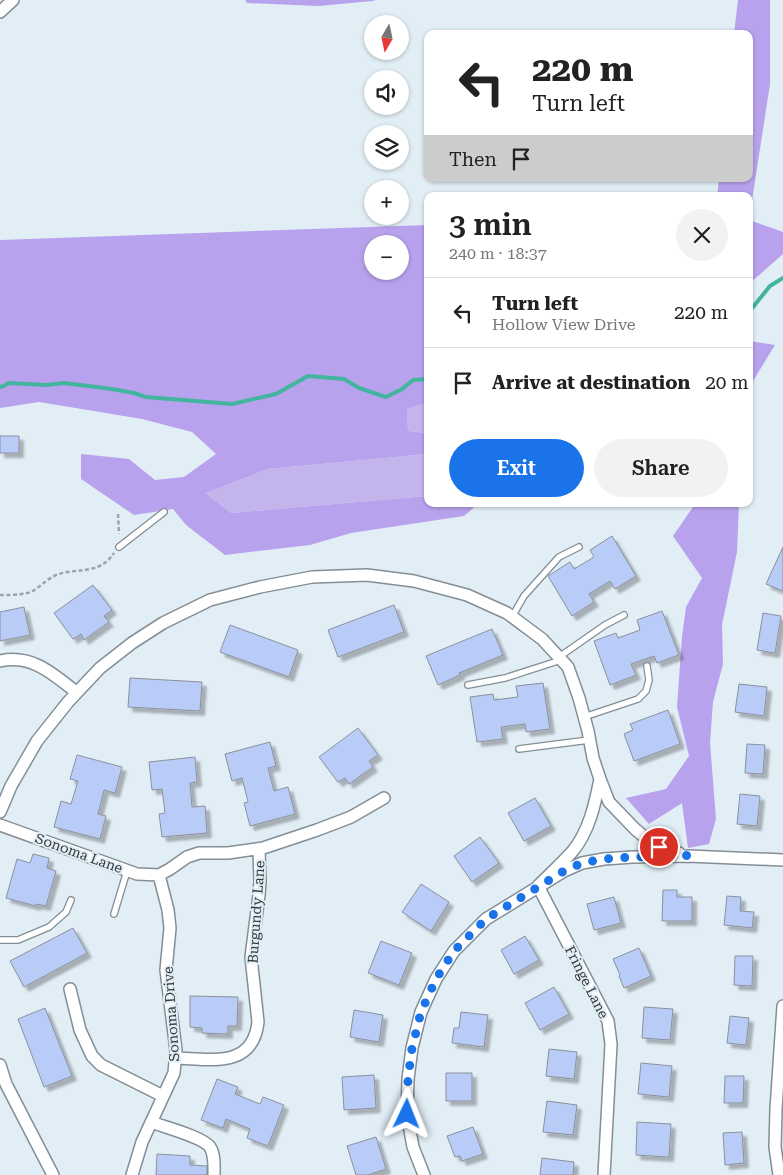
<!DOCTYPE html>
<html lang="en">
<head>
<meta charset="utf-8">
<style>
	:root { --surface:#fff; --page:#f2f2f2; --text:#222; --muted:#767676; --line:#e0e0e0; --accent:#1a73e8 }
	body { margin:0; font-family:"Roboto Serif",serif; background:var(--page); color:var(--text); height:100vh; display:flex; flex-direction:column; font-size:19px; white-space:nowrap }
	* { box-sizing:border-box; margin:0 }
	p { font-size:16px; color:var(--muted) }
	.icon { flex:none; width:28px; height:28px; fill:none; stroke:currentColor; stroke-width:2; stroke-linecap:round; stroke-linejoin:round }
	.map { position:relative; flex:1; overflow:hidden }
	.drawer { position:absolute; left:424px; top:192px; width:329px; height:315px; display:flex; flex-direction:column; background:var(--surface); border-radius:10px; box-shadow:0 1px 4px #0004 }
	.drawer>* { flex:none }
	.banner { position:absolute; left:424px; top:30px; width:329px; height:152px; border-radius:10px; box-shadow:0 1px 4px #0004; background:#fff; color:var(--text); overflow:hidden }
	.needle { width:32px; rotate:189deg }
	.buttons { position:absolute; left:364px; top:15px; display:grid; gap:10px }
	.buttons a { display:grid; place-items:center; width:45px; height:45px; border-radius:50%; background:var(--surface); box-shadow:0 1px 4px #0004; font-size:25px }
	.pin { position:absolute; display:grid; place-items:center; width:42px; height:42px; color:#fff; margin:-21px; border:2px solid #fff; border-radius:50%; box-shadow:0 1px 5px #0007 }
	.me { position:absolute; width:55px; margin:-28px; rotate:2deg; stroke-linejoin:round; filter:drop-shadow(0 0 4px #0008) }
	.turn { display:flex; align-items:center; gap:18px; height:105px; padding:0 25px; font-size:22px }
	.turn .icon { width:65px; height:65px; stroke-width:2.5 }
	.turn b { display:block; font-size:35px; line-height:42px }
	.then { display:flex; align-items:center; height:48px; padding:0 25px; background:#0003; gap:10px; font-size:19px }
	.round { display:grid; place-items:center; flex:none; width:52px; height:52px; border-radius:26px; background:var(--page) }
	.summary { display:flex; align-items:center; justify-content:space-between; height:85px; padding:0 25px }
	h1 { font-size:30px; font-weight:600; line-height:38px }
	.button { display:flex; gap:10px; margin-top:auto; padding:10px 25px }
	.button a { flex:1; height:58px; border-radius:30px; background:var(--accent); color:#fff; font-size:20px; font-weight:600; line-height:58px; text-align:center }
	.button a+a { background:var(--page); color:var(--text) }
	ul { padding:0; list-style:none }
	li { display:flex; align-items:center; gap:15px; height:70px; padding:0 25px; border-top:1px solid var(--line) }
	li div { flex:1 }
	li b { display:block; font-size:19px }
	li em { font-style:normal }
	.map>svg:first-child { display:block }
</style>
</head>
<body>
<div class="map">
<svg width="783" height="1175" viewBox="0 0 783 1175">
	<defs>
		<filter id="shadow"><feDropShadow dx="4.5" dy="4.5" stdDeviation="1" flood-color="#0004"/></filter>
	</defs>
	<rect width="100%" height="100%" fill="#e2eef6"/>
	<path fill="#c3b4eb" d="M427,403V433L408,431L407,409Z
		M427,454V496L231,513L206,493L268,469Z"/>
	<path fill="#b8a2ed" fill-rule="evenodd" d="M245,0H376L372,1L319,6L247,3Z
		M738,0H770V84L749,220L783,232V254L749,284V196H717L719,179H749V34H734Z
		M427,225V403L407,409L408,431L427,433V454L268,469L206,493L231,513L427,496L428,504H478L464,516L351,533L310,545L225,555L186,525L173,509L134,515L81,479V454L129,459L155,480L184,477L216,454L192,432L142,419L39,402L0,408V240ZM372,244H400V271H372Z
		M749,341L775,345L753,381L749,408Z
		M695,504H739L737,552L722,625L723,664L713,702L710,743L716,819L709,844L688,848L682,803L649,824L626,798L666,789L689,756L677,707L682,637L686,607L702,578L673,536Z"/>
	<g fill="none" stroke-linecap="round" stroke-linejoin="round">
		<path stroke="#42b59e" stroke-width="4" d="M749,312L770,286L783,278
			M0,387L4,386L8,383L46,385L64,383L112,389L134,393L146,397L232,404L276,394L308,376L344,379L359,388L386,397L402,389L413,380L428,379"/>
	</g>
	<path fill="#b9ccf8" stroke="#8b909b" filter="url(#shadow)" d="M0,436H19V453H0Z
		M612,536L636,576L615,589L610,581L589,594L594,602L572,616L548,576L570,562L574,569L594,557L590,550Z
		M783,547V591L766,584Z
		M93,585L112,610L104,616L109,622L84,640L81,634L73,639L54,613Z
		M394,605L404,632L338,657L328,630Z
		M24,607L30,635L0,641V612Z
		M662,611L679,655L657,663L654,656L631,664L636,675L610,685L594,641L616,633L618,638L640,630L637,620Z
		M763,613L781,616L775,653L757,650Z
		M230,625L298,650L289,677L220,652Z
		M492,629L503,655L459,673L460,675L438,685L426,656Z
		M130,678L202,682L200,711L128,707Z
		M543,683L550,729L526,732L525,724L501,727L503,739L477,742L470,697L493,694L494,700L518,697L516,686Z
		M739,684L767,687L764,716L735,712Z
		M668,710L680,744L634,761L624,734L633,730L630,724Z
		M358,728L378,755L369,761L373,767L349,784L345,778L338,782L319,757Z
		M270,742L276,766L268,768L274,791L288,787L295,814L250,826L244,803L248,802L242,778L232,781L225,754Z
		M747,744L765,745L763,774L745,773Z
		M77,755L122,767L115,793L104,790L98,814L106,816L100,839L54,827L61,801L71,804L78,781L70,779Z
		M195,757L197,782L190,783L192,807L205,806L207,833L162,837L159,814L165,813L162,789L152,790L149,762Z
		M740,794L760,796L757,826L737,824Z
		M535,798L551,826L524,841L508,813Z
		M480,837L499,863L472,882L454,856Z
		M33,854L49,858L47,868L56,871L46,906L36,904V906L6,898L17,859L30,863Z
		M421,884L449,902L431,931L402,912Z
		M663,890H677V897H692V921H662Z
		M727,896L741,897L740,911L754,912L752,928L724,925Z
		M614,897L621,923L594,930L587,904Z
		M73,928L87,953L24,987L10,961Z
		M525,936L539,960L514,974L501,950Z
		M381,941L412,953L399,985L368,973Z
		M639,948L651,976L624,988L619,976L620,975L613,959Z
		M735,956H753L752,986L734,985Z
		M554,987L569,1014L540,1030L525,1003Z
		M190,996L238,997L237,1026H228V1034L202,1033V1028L190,1027Z
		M644,1007L673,1009L670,1040L642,1038Z
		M45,1008L72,1076L44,1087L18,1019Z
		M354,1010L383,1015L379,1042L350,1037Z
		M461,1012L488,1015L484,1047L452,1043L454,1028H459Z
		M730,1016L749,1018L746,1045L727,1043Z
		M549,1049L577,1052L574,1079L546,1076Z
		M641,1063L672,1066L669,1097L638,1094Z
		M446,1073H472V1101H446Z
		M374,1075L376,1108L344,1110L342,1077Z
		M725,1076H744L743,1103H724Z
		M217,1079L238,1087L235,1094L260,1104L263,1097L284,1105L268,1146L247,1138L250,1129L226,1119L223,1128L201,1120Z
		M547,1101L577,1105L573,1135L543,1132Z
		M637,1122L671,1124L669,1157L636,1155Z
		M473,1127L483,1154L462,1161L460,1156L455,1157L447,1136Z
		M742,1132L744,1163L725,1165L723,1133Z
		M376,1137L386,1169L368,1175H356L347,1146Z
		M157,1154L190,1156V1165L207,1166V1175H156Z
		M542,1158L574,1162L573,1175H540Z"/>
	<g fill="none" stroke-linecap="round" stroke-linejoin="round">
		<g stroke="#838e96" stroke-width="8">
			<path id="service" d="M119,547L164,512
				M512,617L524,596L559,557L579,547
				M559,657L605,625L624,615
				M468,685L505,678L561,660
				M584,717L638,699L646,691L649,680L647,666
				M519,749L589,740
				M114,914L127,871
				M0,940H18L49,927L66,912L71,900"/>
		</g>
		<g stroke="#838e96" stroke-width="14">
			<path id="minor" d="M0,12L13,0
				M0,661C32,654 53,674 76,692
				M0,812L11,786L37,741L68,702L100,668L132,643L163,623L210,600L260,587L312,577L367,575L414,581L467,595L507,613L542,639L568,667L579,698L588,731L593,758L600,779
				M0,825L137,874L159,875L170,869L187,857L199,853H228L263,848L317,830L351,817L384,798
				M70,989L80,1030L92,1056L101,1065L163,1096
				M176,1058C210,1059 253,1069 258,1022L251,957L259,895L260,882L259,849
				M0,1065L6,1084L53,1175
				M151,1122C164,1127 203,1137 210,1147C215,1155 214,1166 214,1175
				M132,1175L142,1142L174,1073L176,1050L166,970L170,928L168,910L159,875
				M424,1175L413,1147L407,1114L408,1079L412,1048L421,1012L436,979L454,951L486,919L564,871L582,863L604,859L633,857L688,856L783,860
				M604,1175L611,1044L608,1021L538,886C549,875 561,864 572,852C589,832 595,804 600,779L609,802L635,829L648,840L659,847L679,853
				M779,1175L775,1147L776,1109L783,1006"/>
		</g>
		<path stroke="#9ba4aa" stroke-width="2.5" stroke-dasharray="4 2.5" stroke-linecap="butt" d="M118,514L119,534
			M0,595C10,595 21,595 31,592C39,588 46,580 54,576C76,566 98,577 114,553"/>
		<use href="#service" stroke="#fff" stroke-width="5.5"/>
		<use href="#minor" stroke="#fff" stroke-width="11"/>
	</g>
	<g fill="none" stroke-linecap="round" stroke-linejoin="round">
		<path stroke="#1a73e8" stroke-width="9" stroke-dasharray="0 16.2" d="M407,1114L408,1079L412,1048L421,1012L436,979L454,951L486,919L564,871L582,863L604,859L632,857L688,856L659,847"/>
	</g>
	<g text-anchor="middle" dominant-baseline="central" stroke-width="4" stroke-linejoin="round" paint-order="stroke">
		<g font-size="14" fill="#32373a" stroke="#e2eef6">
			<text transform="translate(79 853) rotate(20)">Sonoma Lane</text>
			<text transform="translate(256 912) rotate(-86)">Burgundy Lane</text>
			<text transform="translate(587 982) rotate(63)">Fringe Lane</text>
			<text transform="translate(171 1014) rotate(-94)">Sonoma Drive</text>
		</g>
	</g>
</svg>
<div class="buttons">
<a><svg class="needle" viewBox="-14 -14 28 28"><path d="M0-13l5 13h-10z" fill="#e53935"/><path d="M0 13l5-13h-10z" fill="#767676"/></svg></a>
<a><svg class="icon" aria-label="sound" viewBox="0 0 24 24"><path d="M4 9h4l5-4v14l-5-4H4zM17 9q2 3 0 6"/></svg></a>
<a><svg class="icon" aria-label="layers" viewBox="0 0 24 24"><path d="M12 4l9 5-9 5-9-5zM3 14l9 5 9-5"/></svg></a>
<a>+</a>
<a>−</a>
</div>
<div class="pin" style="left:659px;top:847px;background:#d93025"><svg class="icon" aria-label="arrive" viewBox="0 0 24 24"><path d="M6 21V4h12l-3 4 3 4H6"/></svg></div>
<svg class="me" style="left:407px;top:1114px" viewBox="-20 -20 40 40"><path d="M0-17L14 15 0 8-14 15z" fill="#1a73e8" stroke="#fff" stroke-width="4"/></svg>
<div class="banner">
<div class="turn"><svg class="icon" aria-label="left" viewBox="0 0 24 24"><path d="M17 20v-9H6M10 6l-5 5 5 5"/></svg><div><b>220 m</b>Turn left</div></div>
<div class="then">Then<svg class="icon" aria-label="arrive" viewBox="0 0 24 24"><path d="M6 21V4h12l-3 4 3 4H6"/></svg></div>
</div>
<section class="drawer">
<div class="summary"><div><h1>3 min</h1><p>240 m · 18:37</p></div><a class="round"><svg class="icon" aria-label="close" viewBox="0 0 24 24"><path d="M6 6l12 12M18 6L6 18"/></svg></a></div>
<ul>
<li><svg class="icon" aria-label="left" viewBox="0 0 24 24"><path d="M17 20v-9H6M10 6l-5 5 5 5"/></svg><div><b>Turn left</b><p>Hollow View Drive</p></div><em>220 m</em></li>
<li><svg class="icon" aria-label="arrive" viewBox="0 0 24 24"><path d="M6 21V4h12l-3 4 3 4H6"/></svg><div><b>Arrive at destination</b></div><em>20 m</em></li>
</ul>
<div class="button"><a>Exit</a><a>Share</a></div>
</section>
</div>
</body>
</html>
